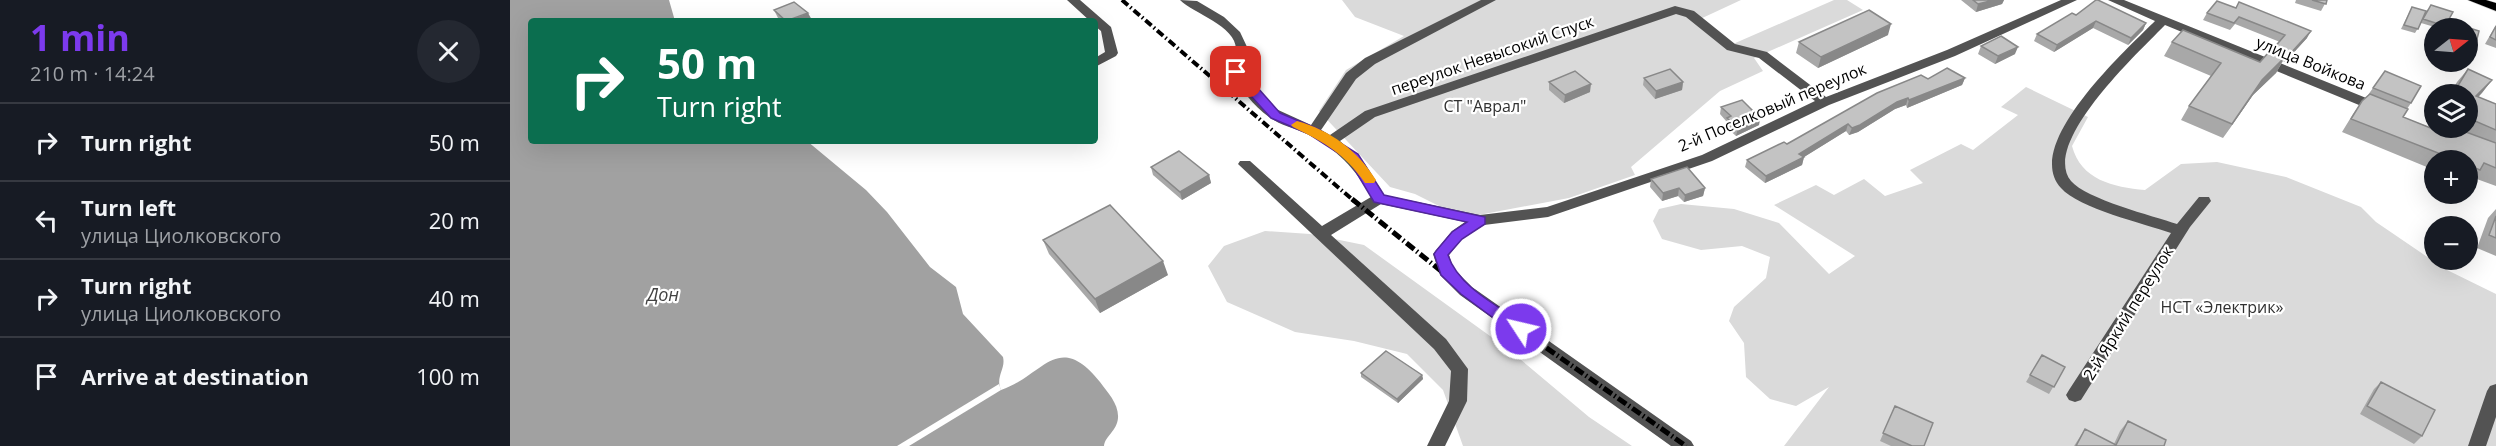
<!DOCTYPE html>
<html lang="en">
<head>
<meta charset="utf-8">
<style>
	:root { --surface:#171b24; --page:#242831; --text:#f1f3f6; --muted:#9ea1a6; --line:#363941; --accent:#7c3aed }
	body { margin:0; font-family:"Open Sans",sans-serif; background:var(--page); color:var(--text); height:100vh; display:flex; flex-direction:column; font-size:22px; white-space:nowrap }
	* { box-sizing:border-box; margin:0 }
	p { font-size:20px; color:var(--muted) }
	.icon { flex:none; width:33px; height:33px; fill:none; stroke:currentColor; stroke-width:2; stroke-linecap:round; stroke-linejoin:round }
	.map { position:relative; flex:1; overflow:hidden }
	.side { display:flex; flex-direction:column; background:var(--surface); width:510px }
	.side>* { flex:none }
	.top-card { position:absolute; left:18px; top:18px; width:570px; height:126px; border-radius:6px; box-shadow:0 6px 24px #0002; background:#0b6e4f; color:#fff; overflow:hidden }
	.needle { width:39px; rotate:73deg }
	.tools { position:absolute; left:1914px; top:18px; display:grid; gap:12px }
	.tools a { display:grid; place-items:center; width:54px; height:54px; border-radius:50%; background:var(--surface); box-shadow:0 6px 24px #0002; font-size:30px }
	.pin { position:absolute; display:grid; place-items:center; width:51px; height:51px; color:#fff; margin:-26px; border-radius:12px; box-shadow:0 3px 9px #0006 }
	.me { position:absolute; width:66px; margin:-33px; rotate:305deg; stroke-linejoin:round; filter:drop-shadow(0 0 4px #0008) }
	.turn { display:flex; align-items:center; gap:21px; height:126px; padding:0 30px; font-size:27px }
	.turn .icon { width:78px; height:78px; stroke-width:2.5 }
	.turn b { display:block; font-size:42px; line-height:51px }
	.round { display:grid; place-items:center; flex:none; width:63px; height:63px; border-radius:32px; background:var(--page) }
	.summary { display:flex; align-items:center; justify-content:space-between; height:102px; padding:0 30px }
	h1 { font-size:36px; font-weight:700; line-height:45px; color:var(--accent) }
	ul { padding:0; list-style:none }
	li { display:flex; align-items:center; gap:18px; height:78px; padding:0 30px; border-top:2px solid var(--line) }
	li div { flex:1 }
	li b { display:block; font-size:22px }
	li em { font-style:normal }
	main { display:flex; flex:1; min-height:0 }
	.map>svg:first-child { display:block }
</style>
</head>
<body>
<main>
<section class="side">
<div class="summary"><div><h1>1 min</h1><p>210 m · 14:24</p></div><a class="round"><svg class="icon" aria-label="close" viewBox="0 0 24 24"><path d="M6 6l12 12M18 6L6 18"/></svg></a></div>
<ul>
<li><svg class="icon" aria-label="right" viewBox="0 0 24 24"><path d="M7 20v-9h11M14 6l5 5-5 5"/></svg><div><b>Turn right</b></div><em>50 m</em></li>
<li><svg class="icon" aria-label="left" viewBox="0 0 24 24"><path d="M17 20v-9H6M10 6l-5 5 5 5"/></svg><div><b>Turn left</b><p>улица Циолковского</p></div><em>20 m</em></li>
<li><svg class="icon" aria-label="right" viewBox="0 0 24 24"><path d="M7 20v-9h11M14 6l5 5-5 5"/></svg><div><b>Turn right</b><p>улица Циолковского</p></div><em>40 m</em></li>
<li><svg class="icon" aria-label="arrive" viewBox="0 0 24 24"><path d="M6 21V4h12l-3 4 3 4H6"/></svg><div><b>Arrive at destination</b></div><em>100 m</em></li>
</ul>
</section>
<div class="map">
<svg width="1986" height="446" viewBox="0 0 1986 446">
	<rect width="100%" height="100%" fill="#fff"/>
	<path fill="#dadada" d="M832,0H1231L1188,20L1223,44L1324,0H1337L1353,10L1244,58L1253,71L1210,91L1121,167L1125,175L1059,198L953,218L905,194L880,187L809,111L836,70L894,36L845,17Z
		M1516,87L1578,117L1562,146C1571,180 1603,187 1635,190L1671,164L1707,162L1776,177L1851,207L1866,222L1935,269L1986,294V446H1274L1319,387L1286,406L1260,399L1236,377L1234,343L1219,321L1224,307L1256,278L1260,257L1232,246L1191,250L1152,239L1143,221L1149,209L1171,204L1224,209L1269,223L1319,274L1345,256L1264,205L1306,185L1324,195L1354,179L1375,196L1413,183L1400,170L1451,144L1463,150L1508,115L1491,107Z
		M755,231L800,234L854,245L998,349L1079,417L1122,446H953L933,390L897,354L844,341L785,332L717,302L698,266L714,246Z"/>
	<path fill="#a1a1a1" d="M0,0H159L165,21H21V141H297L356,190L377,212L420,267L446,287L453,314L493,357C496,369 485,377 491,390C533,376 548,329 590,382C598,393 609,404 608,418C607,431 595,436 594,446H0Z"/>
	<path fill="#fff" d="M489,384L491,390L399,446H387Z"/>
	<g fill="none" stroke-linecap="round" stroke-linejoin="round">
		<g stroke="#dbdbdb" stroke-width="1">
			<path id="major" d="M1958,0H1976L1986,3V11Z"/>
		</g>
		<path fill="#535353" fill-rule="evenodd" d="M557,0H570L601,27L608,53L606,56L585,67V58L595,52L591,31L585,26V21H580Z
			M670,0L687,1L714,17L730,32L738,49L733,72L766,109L801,125L836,73L855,58L971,0H986L865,64L846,79L811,130L820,135L855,111L1165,6L1184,11L1225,44L1257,52L1316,97L1437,50L1551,0H1567L1445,56L1319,105L1202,161L1038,217L974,225L952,239L939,255L943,268L962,287L1181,441L1184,446H1161L950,295L930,275L923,254L942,231L955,222L871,204L821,235L936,339L958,369L957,401L935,446H917L939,401L941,371L924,349L728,164L730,161H740L812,226L861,197C846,169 826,148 797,134C784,128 770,125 759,117C743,106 731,88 720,72C721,65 726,56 726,49C726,26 683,13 670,0ZM1166,14L1176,17L1217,50L1249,58L1305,101L1192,155L1037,207L970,215L874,195L855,164L830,141L865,117Z
			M1598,0H1614L1876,106L1878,109L1876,112H1866L1655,25C1630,51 1530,143 1561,181C1576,199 1643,216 1667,224L1689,197H1699L1701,201L1680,227L1571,400L1565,402L1559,400L1556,395L1559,390L1661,233C1635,224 1568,208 1551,188C1511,145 1616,50 1645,21Z
			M1986,384V417L1976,446H1958L1977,391L1980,386Z"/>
		<use href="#major" fill="#000" fill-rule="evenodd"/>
		<path stroke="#000" stroke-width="4" stroke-dasharray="8 3 1.5 3" stroke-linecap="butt" d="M612,0L844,201"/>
		<path stroke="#000" stroke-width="5" stroke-dasharray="10 3 1.5 3" stroke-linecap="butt" d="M842,199L957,292L1176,446"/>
	</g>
	<path fill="#a8a8a8" d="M1451,0H1494L1492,4L1466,12Z
		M1786,0H1817L1811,11L1785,3Z
		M1729,2L1797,38L1775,62L1773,61L1766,73L1743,95L1713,138L1671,120L1679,106L1701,76L1654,56L1662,42L1750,62L1761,53L1770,42L1725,24L1720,30L1693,20L1697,13L1726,7Z
		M1902,7L1911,22L1918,9L1935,26L1934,28H1928L1911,23L1905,33L1891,29Z
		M264,10L302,20L272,21L268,18Z
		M1566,15L1636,23L1633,30L1618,45L1583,28L1544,52L1524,41L1527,34Z
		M1986,25V48L1975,44Z
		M1958,28L1965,47L1959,55L1958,54Z
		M1378,35L1308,68L1286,53L1289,42Z
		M1471,46L1505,54L1485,64L1468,54Z
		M1958,69L1982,80L1968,97L1986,104V186L1964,178L1959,184L1958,183V160H1924V170L1832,132L1843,114L1852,101L1858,95L1875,71L1901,103L1897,109L1893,117L1922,128L1924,125V128H1958V94H1940L1947,82Z
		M1134,78L1173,82L1172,90L1145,99L1133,85Z
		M1455,78L1452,85L1397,108L1396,105L1385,109L1348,132L1339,135L1336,131L1294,157L1292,165L1255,183L1235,167L1237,160L1277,144L1418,79Z
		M1039,82L1080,92L1054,103L1039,90Z
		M1211,107L1250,118L1249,125L1226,136L1215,126L1216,121L1210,114Z
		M641,167L699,175L701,183L672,200L643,175Z
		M1141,179L1195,188L1193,196L1174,202L1168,196L1152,201L1140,187Z
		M1986,209V256L1967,248L1978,218Z
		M533,240L658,275L590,313L539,254Z
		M1532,355L1555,367L1539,394L1516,382Z
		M851,373L912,375L913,379L888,403L851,377Z
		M1871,382L1912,436L1904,444L1850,414L1864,389Z
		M1385,406L1414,446H1381L1370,441Z
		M1618,421L1654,446H1564L1575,429L1604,444L1610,431Z"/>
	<path fill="#888" d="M1484,0H1494L1492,4L1466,12L1468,4Z
		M298,13L302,20L278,21Z
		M1586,21L1583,28L1544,52L1547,45Z
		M1636,23L1633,30L1618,45L1621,38Z
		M1381,24L1378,35L1308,68L1311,57Z
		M1801,31L1797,38L1775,62L1779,55Z
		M1508,47L1505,54L1485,64L1488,56Z
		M1774,58L1766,73L1743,95L1713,138L1752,80Z
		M1455,78L1452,85L1397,108L1399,100Z
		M1982,80L1972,93L1958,107L1966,96Z
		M1173,82L1172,90L1145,99L1146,91Z
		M1081,84L1080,92L1054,103L1055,95Z
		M1398,98L1396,105L1385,109L1348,132L1339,135L1342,128L1387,102Z
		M1250,118L1249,125L1226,136L1228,128Z
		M1338,124L1336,131L1294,157L1292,165L1255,183L1256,176L1289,154Z
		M699,175L701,183L672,200L670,192Z
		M1169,188L1168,196L1152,201L1153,193Z
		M1195,188L1193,196L1174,202L1175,195Z
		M653,261L658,275L590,313L585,299Z
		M912,375L913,379L888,403L887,399Z"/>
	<path fill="#c3c3c3" stroke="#888" stroke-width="1.5" d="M1463,0H1484L1468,4Z
		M1586,0H1588L1636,23L1621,38L1586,21L1547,45L1527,34L1562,13L1566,15Z
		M1802,0H1817L1816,4Z
		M1707,1L1726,8L1729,2L1801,31L1779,55L1763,49L1775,35L1729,17L1724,23L1697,13Z
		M284,2L298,13L276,21L264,10Z
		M1921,5L1943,12L1935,26L1913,19Z
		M1902,7L1916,11L1908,29L1894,25Z
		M1359,10L1381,24L1311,57L1289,42Z
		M1950,25L1969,31L1965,47L1958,45V28H1950Z
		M1986,26V40L1980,37Z
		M1673,30L1750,62L1759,52L1774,58L1752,80L1722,124L1679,106L1711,63L1662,42Z
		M1491,36L1508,47L1488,56L1471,46Z
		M1437,68L1455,78L1399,100L1398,98L1387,102L1350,125L1342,128L1338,124L1289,154L1294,157L1256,176L1237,160L1274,142L1277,144L1367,93L1411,75L1418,79Z
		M1160,69L1173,82L1146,91L1134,78Z
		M1958,69L1982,80L1966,96L1986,104V130L1958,118V94H1943Z
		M1065,71L1081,84L1055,95L1039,82Z
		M1875,71L1911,86L1901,103L1863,88Z
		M1860,94L1898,109L1893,117L1923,129L1924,126V128H1945L1986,143V168L1974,163L1970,170L1958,165V160H1946L1841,119L1852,101Z
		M1232,100L1250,118L1228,128L1217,118L1221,116L1211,107Z
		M669,151L699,175L670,192L641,167Z
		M1177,167L1195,188L1175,195L1169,188L1153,193L1141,179Z
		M600,205L653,261L585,299L533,240Z
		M1986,216V238L1979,235Z
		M876,351L912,375L887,399L851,373Z
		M1532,355L1555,367L1544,387L1520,375Z
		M1871,382L1925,410L1912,436L1857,406Z
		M1385,406L1423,423L1414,446H1402L1373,433Z
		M1618,421L1656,440L1654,446H1566L1575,429L1606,445Z"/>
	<path fill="#7c3aed" stroke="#51269a" stroke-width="1.5" d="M726,68L731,69L770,113L808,129L848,154L874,195L975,217V224L952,239L938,255C948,287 990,307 1016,325L1018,329L1016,334H1005L951,294L931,275L924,254L926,251L942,232L957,222L864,202L839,160L799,134L761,118L722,75V69Z"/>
	<path fill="#f59e0b" d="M787,121C820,130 848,151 866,180L864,183H855C834,153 815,143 783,127L781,125Z"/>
	<g text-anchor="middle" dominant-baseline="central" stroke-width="4.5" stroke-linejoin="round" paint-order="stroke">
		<g font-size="16" fill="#000" stroke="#fff">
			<text transform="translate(982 55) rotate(-19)">переулок Невысокий Спуск</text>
			<text transform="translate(1801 63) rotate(22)">улица Войкова</text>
			<text transform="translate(1262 107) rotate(-23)">2-й Поселковый переулок</text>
			<text transform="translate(1618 313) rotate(-58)">2-й Яркий переулок</text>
		</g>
		<g font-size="16" fill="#313131" stroke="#fff">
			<text x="975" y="106">СТ "Аврал"</text>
			<text x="1712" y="307">НСТ «Электрик»</text>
		</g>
		<g font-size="18" font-style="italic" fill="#424242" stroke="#fff">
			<text x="153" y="294">Дон</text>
		</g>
	</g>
</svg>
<div class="tools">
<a><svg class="needle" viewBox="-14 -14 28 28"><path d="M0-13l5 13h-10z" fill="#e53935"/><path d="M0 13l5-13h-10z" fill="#9ea1a6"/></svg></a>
<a><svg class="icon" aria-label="layers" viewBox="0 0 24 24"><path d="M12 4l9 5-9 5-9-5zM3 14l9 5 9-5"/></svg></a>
<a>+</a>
<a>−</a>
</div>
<div class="pin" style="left:726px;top:72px;background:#d93025"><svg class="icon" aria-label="arrive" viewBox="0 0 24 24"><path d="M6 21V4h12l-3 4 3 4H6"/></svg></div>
<svg class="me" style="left:1011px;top:329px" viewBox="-20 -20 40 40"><circle r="17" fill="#7c3aed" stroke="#fff" stroke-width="3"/><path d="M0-11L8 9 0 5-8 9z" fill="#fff"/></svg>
<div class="top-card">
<div class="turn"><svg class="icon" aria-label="right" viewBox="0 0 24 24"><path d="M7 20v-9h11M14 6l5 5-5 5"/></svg><div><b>50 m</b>Turn right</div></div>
</div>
</div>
</main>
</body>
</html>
